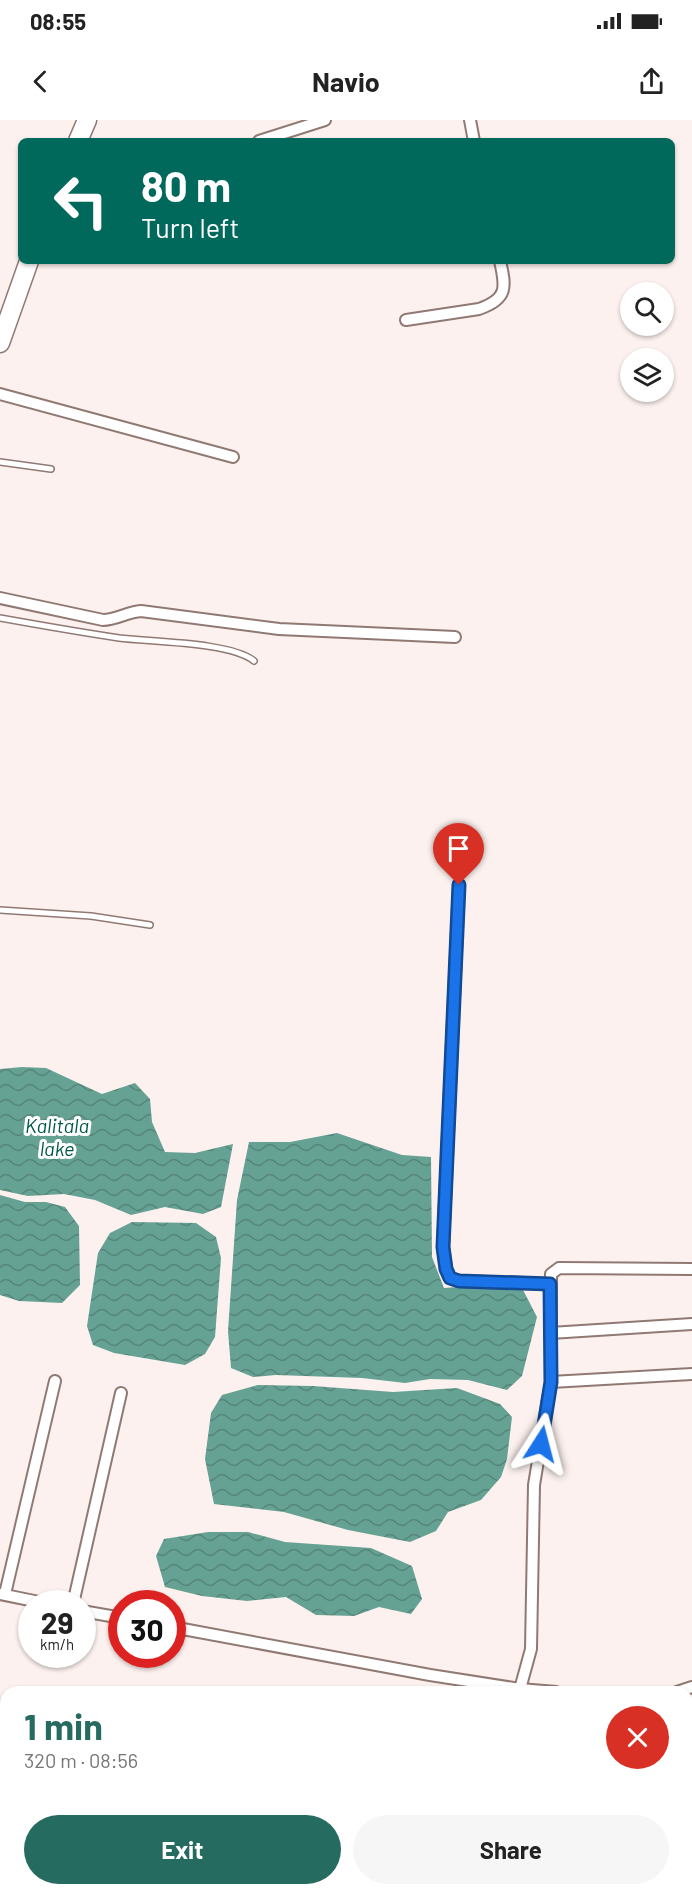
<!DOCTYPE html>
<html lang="en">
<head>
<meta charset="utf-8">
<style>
	:root { --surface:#fff; --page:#f6f6f6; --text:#222; --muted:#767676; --accent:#266b5f }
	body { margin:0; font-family:Barlow,sans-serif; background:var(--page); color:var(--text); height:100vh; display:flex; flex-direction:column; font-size:22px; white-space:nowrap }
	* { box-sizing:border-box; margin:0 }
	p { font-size:20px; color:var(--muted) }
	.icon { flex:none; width:33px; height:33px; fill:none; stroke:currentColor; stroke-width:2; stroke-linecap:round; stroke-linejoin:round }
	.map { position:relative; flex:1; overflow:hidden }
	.drawer { position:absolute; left:0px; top:1566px; width:693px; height:210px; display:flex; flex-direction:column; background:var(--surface); border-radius:18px 18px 0 0; box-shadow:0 2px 4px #0004 }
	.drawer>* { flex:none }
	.banner { position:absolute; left:18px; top:18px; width:657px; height:126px; border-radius:9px; box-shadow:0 2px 4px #0004; background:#00695c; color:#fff; overflow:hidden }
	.buttons { position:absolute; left:620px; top:162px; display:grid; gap:12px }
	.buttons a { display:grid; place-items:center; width:54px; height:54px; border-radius:50%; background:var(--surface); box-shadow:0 2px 4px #0004; font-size:30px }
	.speed { position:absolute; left:18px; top:1470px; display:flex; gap:12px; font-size:30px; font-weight:700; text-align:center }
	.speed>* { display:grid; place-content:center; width:78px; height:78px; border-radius:50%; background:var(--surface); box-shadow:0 2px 4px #0004; line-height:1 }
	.speed small { font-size:15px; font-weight:400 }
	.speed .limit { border:9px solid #d22; background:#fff; color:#111 }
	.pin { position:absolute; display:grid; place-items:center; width:51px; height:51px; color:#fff; margin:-62px -26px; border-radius:50% 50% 50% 0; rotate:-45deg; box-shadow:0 0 6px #0007 }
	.pin .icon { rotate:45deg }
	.me { position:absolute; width:66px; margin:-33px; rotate:9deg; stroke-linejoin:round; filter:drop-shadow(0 0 4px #0008) }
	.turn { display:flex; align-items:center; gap:21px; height:126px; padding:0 24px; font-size:27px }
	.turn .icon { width:78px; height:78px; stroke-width:2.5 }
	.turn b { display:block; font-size:42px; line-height:51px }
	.round { display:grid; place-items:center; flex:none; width:63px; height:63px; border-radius:32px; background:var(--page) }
	.overview { display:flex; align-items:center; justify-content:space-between; height:102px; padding:0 24px }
	h1 { font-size:36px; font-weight:700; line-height:45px; color:var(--accent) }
	.cta { display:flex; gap:12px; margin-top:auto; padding:12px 24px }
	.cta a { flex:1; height:69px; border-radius:36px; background:var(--accent); color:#fff; font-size:24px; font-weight:700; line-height:69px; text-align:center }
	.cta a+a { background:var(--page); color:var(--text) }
	.status { display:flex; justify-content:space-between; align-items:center; height:42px; padding:0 30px; background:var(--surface); direction:ltr }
	.status svg { height:16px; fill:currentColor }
	header { display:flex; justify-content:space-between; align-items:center; height:78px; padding:0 24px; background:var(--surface); font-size:27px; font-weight:700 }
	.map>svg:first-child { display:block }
</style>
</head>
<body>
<div class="status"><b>08:55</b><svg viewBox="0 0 49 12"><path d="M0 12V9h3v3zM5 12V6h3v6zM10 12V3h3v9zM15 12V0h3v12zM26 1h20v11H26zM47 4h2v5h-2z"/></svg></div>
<header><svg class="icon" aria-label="back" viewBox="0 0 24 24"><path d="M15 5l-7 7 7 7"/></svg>Navio<svg class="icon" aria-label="share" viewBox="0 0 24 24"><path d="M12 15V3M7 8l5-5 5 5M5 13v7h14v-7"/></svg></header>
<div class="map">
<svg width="692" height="1776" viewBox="0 0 692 1776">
	<defs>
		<pattern id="water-waves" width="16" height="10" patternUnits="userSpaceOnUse" patternTransform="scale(1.5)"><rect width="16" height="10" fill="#66a294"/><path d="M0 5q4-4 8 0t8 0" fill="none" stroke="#558579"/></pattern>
	</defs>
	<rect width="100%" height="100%" fill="#fcf1ee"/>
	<path fill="url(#water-waves)" d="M22,947L46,948L102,974L135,963L150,979L152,1002L165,1032L195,1033L233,1024L221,1087L203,1094L165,1087L131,1095L95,1080L64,1074L28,1076L0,1070V949Z
		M337,1013L402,1035L431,1037L432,1137L444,1168L485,1165L521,1166L537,1197L522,1256L507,1270L468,1260L430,1259L405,1263L362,1258L276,1255L253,1257L231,1248L228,1211L237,1080L249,1022H290Z
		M0,1075L25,1082H46L65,1087L79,1106L80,1165L62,1183L19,1181L0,1175Z
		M132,1102L196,1103L216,1117L221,1138L215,1217L205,1234L185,1245L114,1233L93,1225L87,1206L98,1133L110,1113Z
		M258,1265L313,1266L393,1272L457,1268L500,1284L512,1297L507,1339L501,1357L481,1380L448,1392L436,1411L410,1422L348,1410L284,1392L214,1384L205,1339L211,1293L222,1275Z
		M208,1412H248L285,1422L371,1428L412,1446L422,1479L411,1494L379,1487L354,1496L316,1495L286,1477L247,1481L202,1476L165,1467L156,1436L164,1419Z"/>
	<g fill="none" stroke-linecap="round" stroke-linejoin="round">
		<g stroke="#907973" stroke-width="8">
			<path id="service" d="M0,342L51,349
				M0,498C39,505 79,512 119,518C151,522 231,522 254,541
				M0,790L91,796L150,805"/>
		</g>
		<g stroke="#907973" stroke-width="14">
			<path id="minor" d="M470,0L474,21
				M259,21L325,0
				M406,200L479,189C508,179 506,167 500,141
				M0,274L233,337
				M0,478L103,500C116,500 127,492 141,491L279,509L455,517
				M459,765L443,1127L446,1149L450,1158L459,1161L550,1164
				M550,1213L692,1204
				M551,1262L692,1254
				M0,1474L49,1484
				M5,1474L55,1261
				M73,1484L121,1273
				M82,1491L122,1498
				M172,1507L430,1555L520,1569L556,1572
				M520,1569L531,1529L534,1365L551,1262V1154L559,1148L692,1149
				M677,1572L692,1567
				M0,1603L6,1607
				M687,1710L692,1716
				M426,1776L428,1770"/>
		</g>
		<g stroke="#907973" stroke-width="16">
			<path id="tertiary" d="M0,1697L6,1698
				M317,1770L343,1776"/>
		</g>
		<g stroke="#907973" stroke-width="21">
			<path id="trunk" d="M78,21L87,0
				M0,223L29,141"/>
		</g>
		<use href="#service" stroke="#fff" stroke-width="5"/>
		<use href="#minor" stroke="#fff" stroke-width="10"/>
		<use href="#tertiary" stroke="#fff" stroke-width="14"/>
		<use href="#trunk" stroke="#fff" stroke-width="18"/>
	</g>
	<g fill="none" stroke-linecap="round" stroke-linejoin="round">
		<g stroke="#114b97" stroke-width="15">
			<path id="route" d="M459,765L443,1127L446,1149L450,1158L459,1161L550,1164L551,1262L541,1324"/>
		</g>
		<use href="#route" stroke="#1a73e8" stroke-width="10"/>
	</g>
	<g text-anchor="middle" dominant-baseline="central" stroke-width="6" stroke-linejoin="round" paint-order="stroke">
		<g font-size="20" font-style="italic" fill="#00584b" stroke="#fff">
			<text x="57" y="1005">Kalitala<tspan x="57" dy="23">lake</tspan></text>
		</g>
	</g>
</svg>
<div class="buttons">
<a><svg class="icon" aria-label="search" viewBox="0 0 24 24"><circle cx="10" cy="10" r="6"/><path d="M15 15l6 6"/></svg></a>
<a><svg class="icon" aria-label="layers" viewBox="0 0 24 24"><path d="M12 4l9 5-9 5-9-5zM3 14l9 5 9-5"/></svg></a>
</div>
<div class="speed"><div>29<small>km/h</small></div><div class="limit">30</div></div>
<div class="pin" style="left:459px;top:765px;background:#d93025"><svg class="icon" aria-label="arrive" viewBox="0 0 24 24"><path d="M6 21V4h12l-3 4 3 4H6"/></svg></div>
<svg class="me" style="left:541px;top:1324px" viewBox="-20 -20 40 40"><path d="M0-17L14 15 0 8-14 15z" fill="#1a73e8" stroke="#fff" stroke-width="4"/></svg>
<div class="banner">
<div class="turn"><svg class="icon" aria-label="left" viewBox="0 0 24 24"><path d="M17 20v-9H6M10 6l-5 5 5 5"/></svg><div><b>80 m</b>Turn left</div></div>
</div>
<section class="drawer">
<div class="overview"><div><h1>1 min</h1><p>320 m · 08:56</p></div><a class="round" style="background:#d93025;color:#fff"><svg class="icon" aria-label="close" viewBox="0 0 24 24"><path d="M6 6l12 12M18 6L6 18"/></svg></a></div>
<div class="cta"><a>Exit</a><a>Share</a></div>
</section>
</div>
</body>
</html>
